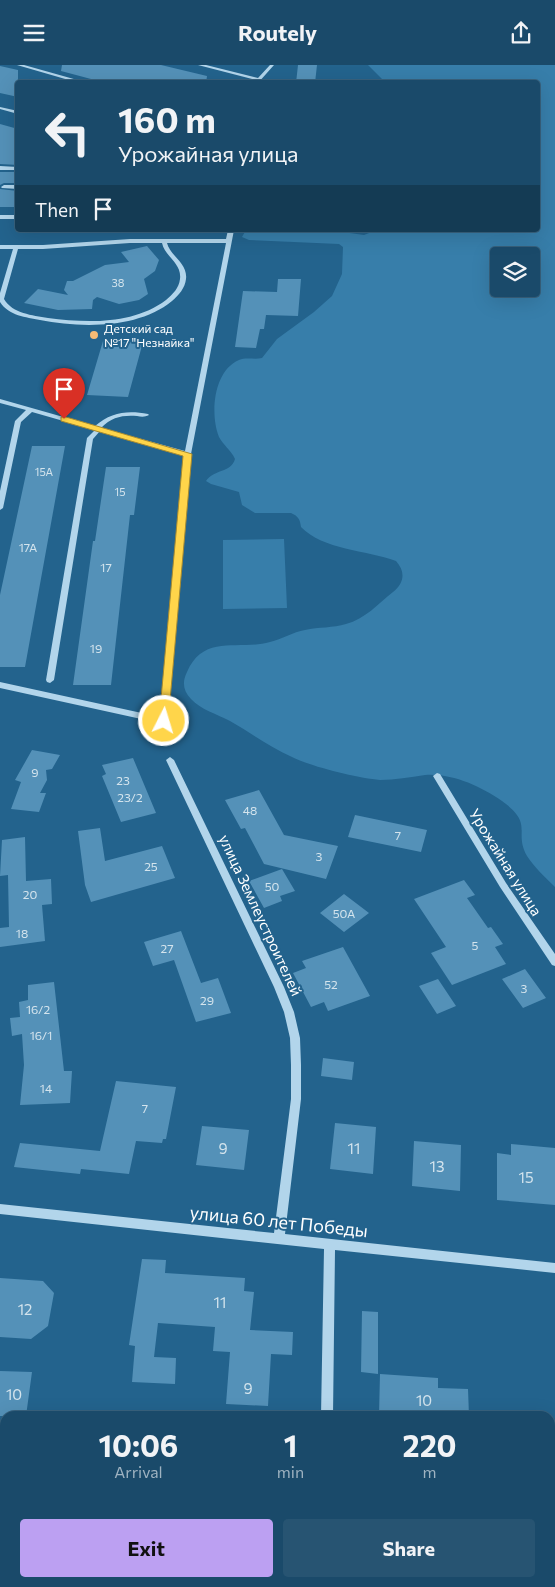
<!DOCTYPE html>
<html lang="en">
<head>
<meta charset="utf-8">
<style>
	:root { --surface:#1a4a6a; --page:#275472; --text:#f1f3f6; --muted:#9fb3c1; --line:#38627e; --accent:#bca0f2 }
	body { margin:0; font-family:Commissioner,sans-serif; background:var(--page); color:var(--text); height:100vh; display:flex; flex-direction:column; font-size:19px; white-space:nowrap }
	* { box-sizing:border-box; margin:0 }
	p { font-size:16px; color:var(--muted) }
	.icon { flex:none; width:28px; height:28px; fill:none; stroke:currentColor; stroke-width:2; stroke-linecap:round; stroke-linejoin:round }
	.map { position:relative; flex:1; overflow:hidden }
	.drawer { position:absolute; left:0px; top:1346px; width:555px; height:176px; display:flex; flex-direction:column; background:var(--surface); border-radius:15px 15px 0 0; box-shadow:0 5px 20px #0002,0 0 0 1px var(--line) }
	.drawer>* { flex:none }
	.guide { position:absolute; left:15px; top:15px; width:525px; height:152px; border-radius:5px; box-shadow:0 5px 20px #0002,0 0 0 1px var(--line); background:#1a4a6a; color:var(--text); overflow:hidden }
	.tools { position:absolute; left:490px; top:182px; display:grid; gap:10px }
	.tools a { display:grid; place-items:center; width:50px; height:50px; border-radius:5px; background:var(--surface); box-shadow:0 5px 20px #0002,0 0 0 1px var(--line); font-size:25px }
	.pin { position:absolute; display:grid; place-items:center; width:42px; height:42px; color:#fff; margin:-51px -21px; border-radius:50% 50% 50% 0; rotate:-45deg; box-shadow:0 0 5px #0007 }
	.pin .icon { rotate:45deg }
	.me { position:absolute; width:55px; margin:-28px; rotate:5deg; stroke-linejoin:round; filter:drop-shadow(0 0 4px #0008) }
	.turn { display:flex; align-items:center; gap:18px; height:105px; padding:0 20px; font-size:22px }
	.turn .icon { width:65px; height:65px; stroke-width:2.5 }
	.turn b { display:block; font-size:35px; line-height:42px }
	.then { display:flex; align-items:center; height:48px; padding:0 20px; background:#0003; gap:10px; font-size:19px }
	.eta { display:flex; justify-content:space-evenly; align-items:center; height:85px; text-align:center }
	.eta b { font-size:30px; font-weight:700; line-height:35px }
	.cta { display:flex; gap:10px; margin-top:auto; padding:10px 20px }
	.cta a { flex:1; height:58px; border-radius:5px; background:var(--accent); color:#111; font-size:20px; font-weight:700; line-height:58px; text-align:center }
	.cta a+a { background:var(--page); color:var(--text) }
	header { display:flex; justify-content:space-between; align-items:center; height:65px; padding:0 20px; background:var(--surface); font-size:22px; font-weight:700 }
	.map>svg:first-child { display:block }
</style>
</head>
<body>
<header><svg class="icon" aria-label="menu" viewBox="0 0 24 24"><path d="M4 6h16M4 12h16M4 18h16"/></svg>Routely<svg class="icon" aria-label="share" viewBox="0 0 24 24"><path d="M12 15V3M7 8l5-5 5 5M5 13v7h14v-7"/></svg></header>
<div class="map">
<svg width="555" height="1522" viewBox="0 0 555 1522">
	<rect width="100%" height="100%" fill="#23638d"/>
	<path fill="#377eaa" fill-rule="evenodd" d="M368,0H555V822C545,812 534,802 527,791C513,766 535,760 502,736C480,721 452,708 425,710C410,712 395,715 380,715C358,713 312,702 292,692C270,682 251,668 230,656C217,649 201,645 191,634C183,626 182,617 187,607C204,568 239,586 270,577C282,574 293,567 305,565C319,562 333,563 346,559C365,554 378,539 393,527C404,518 406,507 396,496C366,485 323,485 301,462C300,454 298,451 291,448H255L242,440L239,427L211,419L206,416C214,404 231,408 235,394C231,385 223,380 219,372C210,350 213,306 239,295C246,292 255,295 262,293L277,274L314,247L332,231L342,209L343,182L339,179L249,175L242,172L246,165H328L364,170L377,165H538V18L385,17ZM499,191H531V224H499Z
		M284,474L287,543L223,544V475Z
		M550,1429H555V1522H448V1518H550Z"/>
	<path fill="#5491b8" d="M62,0H161L207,11L206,18H106L61,6Z
		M298,0H317L315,18H296Z
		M0,1L18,5V32L0,28Z
		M0,59L18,64V100L0,99Z
		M0,107H18V118H4L0,120Z
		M0,124L18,126V142H0Z
		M147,181L159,195L155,206L144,214L148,229L139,235L119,239L97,232L93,235L92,244L58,245L24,238L38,224L68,230L64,225L67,216H73L105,200L129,197L121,187Z
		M278,214H301L298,251L266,250L264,264H260L256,283L235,282L243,226L277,227Z
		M103,276L143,277L128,332L87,330Z
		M32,381H65L25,602H0V530Z
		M106,402H140L134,450H130L111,620H73L93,476H95Z
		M32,685L60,690L52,704L46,705L47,715L40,728H46L39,747L11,744L21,717L15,715Z
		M133,693L156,748L121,757L102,711L106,709L102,700Z
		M259,725L284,770L338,781L326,814L264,799L245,763L241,764L225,735Z
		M355,750L427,765L421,787L348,772Z
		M100,763L105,796L162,781L175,813L91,837L85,820L78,766Z
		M25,772L26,816L51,814L52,839L42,840L45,876L0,882V863L9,862L8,810L0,811L2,775Z
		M282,804L295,826L280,831L282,836L264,843L249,816Z
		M464,815L475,830L467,833L488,863L491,862L503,879L495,882L506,899L452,920L431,888L446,882L414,834Z
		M344,829L369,848L344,867L320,848Z
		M181,866L201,918L218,913L231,948L196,957L174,895L153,901L144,877Z
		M343,882L370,931L328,946L324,937L311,942L293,908L306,903L302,896Z
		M525,904L546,933L523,943L502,914Z
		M438,914L456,941L437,949L419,921Z
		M54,917L64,1006H72L70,1038L20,1040L24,1000L22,969L12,971L10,953L20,952L19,937L28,935V920Z
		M323,993L354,997L352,1015L321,1011Z
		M116,1016L176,1022L166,1074H163L162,1078L136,1076L129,1109L81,1104L80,1109L14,1102L20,1078L100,1086Z
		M335,1058L376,1062L373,1109L330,1104Z
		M202,1061L249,1065L244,1105L196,1100Z
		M414,1076L461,1080L460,1126L412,1121Z
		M511,1079L555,1083V1140L497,1135V1088L511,1090Z
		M142,1194L166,1195L165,1208L245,1213L244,1226L254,1227L250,1265L293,1267L292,1290L271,1289L268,1341L226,1339L230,1287L213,1286L215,1262L158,1258L154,1292L176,1293L175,1319L132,1317L135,1281L129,1280Z
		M0,1213L43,1216L54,1228L48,1261L31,1274L0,1272Z
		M362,1246L378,1247V1309L361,1307Z
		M0,1306L32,1307L26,1351H0Z
		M380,1309L438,1313V1323L468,1324L469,1351H379Z"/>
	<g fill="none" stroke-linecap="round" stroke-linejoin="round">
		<path fill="#b2d5eb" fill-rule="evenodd" d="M17,0H24L88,18H79Z
			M198,0H206L258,13L270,0H274L258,18H253L256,15Z
			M0,42L18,46V49L0,44Z
			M0,101L18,102V105H0Z
			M4,120H18V124L2,123L1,122Z
			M0,150H18V154H0Z
			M228,165H234L191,389L168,656L164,659L0,623V617L160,652L185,390L100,366L93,374L54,615L50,618L47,617L46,615L87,373L95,365L32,347L21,357L3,443L0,445V426L15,356L26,345L0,338V334L95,361C111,347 128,345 148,349L149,350C145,352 142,352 137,351C122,350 112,352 101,363L185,386L226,178H167C170,191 188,198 186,214C185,223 179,230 172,236C138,264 81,263 40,255C26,252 9,251 0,237V228L13,184H0V180H43L130,174H226ZM130,178H162C165,192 182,198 180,214C179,223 173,229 166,235C133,260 86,258 48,253C32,250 13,249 4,234L18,184H43Z
			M170,692L174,695L284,922L294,947L300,973L301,1000V1034L285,1169L555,1198V1208L335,1185L333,1351H321L324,1184L0,1149V1139L274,1168L291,1034V1000L290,973L284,947L274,922L166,695Z
			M437,708L440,709L506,818L555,889V901L552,900L500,822L433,711Z
			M318,1518H331L332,1522H318Z"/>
	</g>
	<path fill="#ffd54a" stroke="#a68a30" d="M61,352H66L192,389L168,658H160L159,656L183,391L61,356Z"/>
	<circle fill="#f6bb75" stroke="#23638d" stroke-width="2" cx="94" cy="270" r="5"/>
	<g text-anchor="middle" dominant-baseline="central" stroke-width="4" stroke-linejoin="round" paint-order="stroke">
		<g font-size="11" fill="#d4e4ed">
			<text x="118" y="217">38</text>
			<text x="44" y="406">15А</text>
			<text x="120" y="426">15</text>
		</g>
		<g font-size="12" fill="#fff" stroke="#23638d" text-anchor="start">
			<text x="104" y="263">Детский сад<tspan x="104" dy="14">№17 "Незнайка"</tspan></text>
		</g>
		<g font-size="12" fill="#d4e4ed">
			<text x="28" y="482">17А</text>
			<text x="106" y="502">17</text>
			<text x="96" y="583">19</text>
			<text x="35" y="707">9</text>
			<text x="123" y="715">23</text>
			<text x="130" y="732">23/2</text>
			<text x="250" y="745">48</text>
			<text x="398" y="770">7</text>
			<text x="319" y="791">3</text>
			<text x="151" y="801">25</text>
			<text x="272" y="821">50</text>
			<text x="30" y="829">20</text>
			<text x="344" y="848">50А</text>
			<text x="22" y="868">18</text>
			<text x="475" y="880">5</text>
			<text x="167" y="883">27</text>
			<text x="331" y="919">52</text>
			<text x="524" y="923">3</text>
			<text x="207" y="935">29</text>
			<text x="38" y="944">16/2</text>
			<text x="41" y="970">16/1</text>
			<text x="46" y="1023">14</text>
			<text x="145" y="1043">7</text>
		</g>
		<g font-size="15" fill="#fff" stroke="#23638d">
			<text transform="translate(506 797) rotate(58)">Урожайная улица</text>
			<text transform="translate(261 850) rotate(65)">улица Землеустроителей</text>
		</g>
		<g font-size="15" fill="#d4e4ed">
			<text x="223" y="1083">9</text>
			<text x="354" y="1083">11</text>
			<text x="437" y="1101">13</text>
			<text x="526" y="1112">15</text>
			<text x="220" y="1237">11</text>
			<text x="25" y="1244">12</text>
			<text x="248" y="1323">9</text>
			<text x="14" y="1329">10</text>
			<text x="424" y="1335">10</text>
		</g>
		<g font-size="18" fill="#fff" stroke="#23638d">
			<text transform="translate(279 1156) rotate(6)">улица 60 лет Победы</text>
		</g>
	</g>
</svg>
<div class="tools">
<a><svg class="icon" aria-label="layers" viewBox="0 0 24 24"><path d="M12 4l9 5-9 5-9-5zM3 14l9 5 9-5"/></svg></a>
</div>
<div class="pin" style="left:64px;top:354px;background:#d93025"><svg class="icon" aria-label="arrive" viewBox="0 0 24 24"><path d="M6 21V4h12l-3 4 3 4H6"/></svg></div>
<svg class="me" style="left:164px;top:656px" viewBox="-20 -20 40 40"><circle r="17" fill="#ffd54a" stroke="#fff" stroke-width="3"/><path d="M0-11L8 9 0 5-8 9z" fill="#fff"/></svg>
<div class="guide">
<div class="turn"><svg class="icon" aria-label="left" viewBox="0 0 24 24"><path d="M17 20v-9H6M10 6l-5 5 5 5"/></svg><div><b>160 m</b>Урожайная улица</div></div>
<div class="then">Then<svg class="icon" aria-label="arrive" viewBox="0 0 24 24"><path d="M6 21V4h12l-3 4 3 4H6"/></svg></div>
</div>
<section class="drawer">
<div class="eta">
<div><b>10:06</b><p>Arrival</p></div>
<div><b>1</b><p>min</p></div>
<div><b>220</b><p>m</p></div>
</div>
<div class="cta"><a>Exit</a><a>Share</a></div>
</section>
</div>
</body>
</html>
